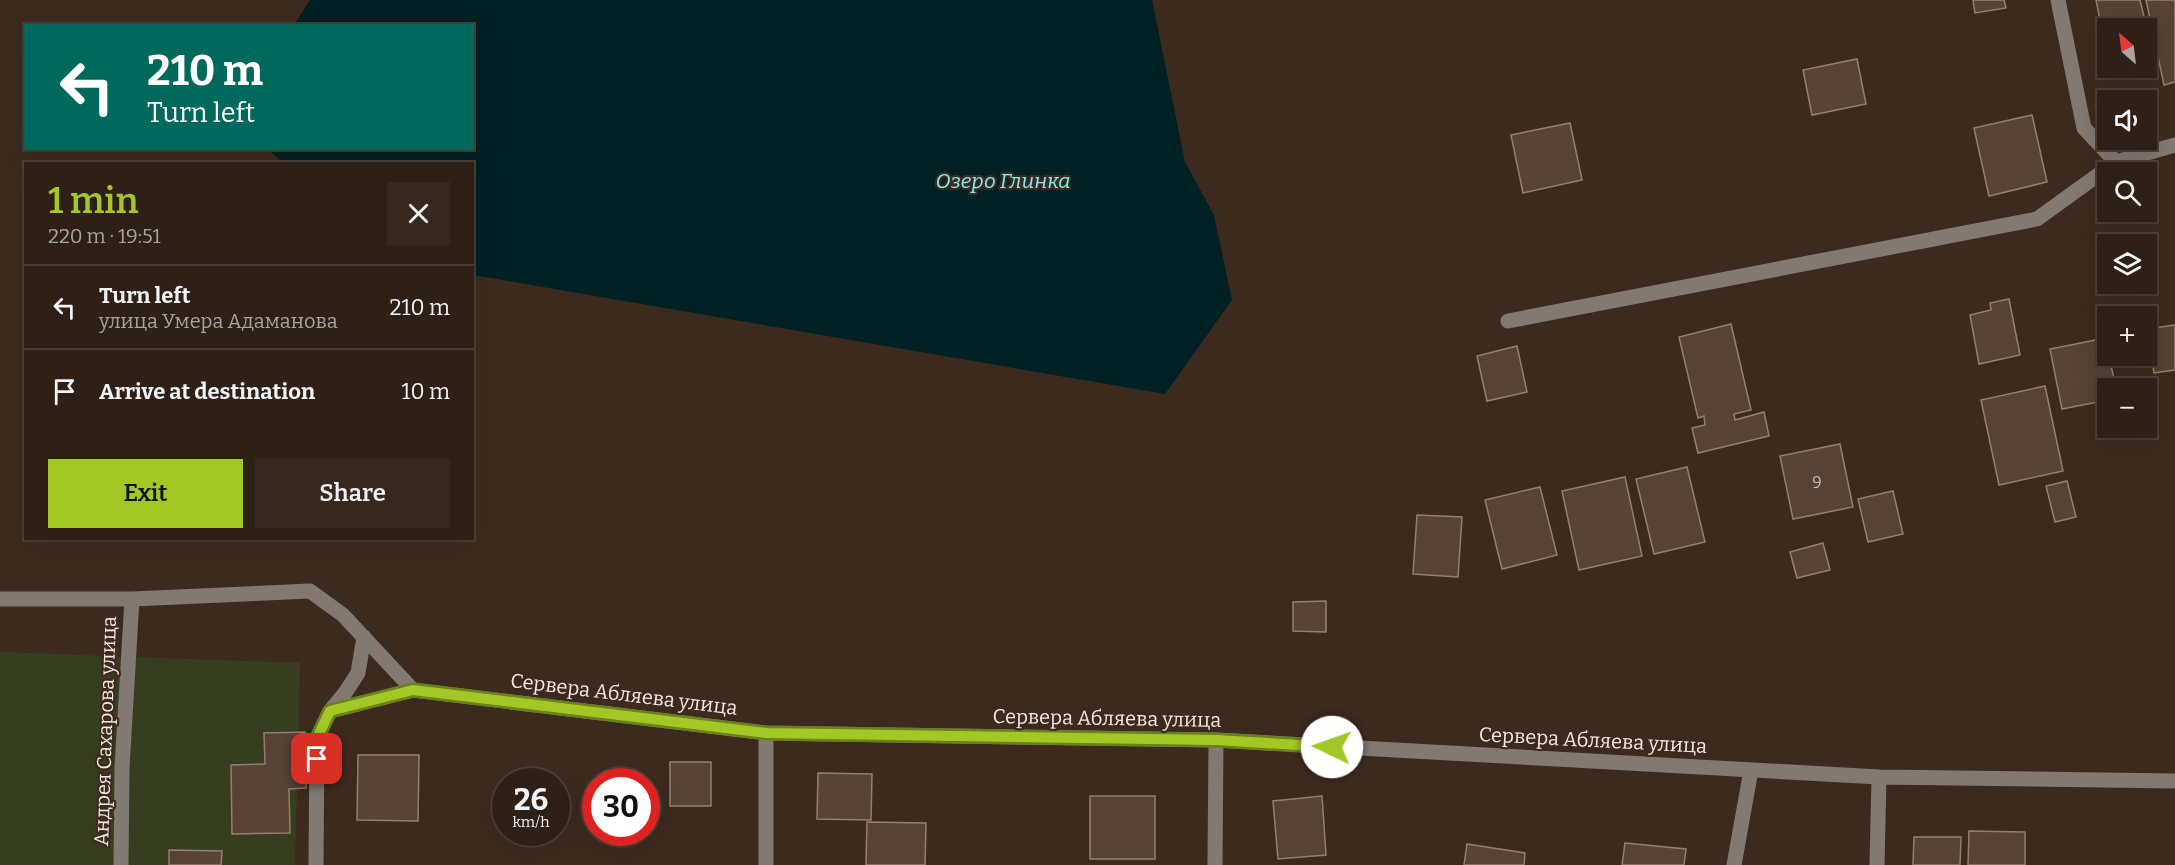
<!DOCTYPE html>
<html lang="en">
<head>
<meta charset="utf-8">
<style>
	:root { --surface:#2e2016; --page:#36281f; --text:#f1f3f6; --muted:#a7a3a1; --line:#493e35; --accent:#a3c826 }
	body { margin:0; font-family:Bitter,serif; background:var(--page); color:var(--text); height:100vh; display:flex; flex-direction:column; font-size:22px; white-space:nowrap }
	* { box-sizing:border-box; margin:0 }
	p { font-size:20px; color:var(--muted) }
	.icon { flex:none; width:33px; height:33px; fill:none; stroke:currentColor; stroke-width:2; stroke-linecap:round; stroke-linejoin:round }
	.map { position:relative; flex:1; overflow:hidden }
	.details { position:absolute; left:24px; top:162px; width:450px; height:378px; display:flex; flex-direction:column; background:var(--surface); border-radius:0px; box-shadow:0 6px 24px #0002,0 0 0 2px var(--line) }
	.details>* { flex:none }
	.banner { position:absolute; left:24px; top:24px; width:450px; height:126px; border-radius:0px; box-shadow:0 6px 24px #0002,0 0 0 2px var(--line); background:#00695c; color:#fff; overflow:hidden }
	.needle { width:39px; rotate:332deg }
	.fabs { position:absolute; left:2097px; top:18px; display:grid; gap:12px }
	.fabs a { display:grid; place-items:center; width:60px; height:60px; border-radius:0px; background:var(--surface); box-shadow:0 6px 24px #0002,0 0 0 2px var(--line); font-size:30px }
	.speed { position:absolute; left:492px; top:768px; display:flex; gap:12px; font-size:30px; font-weight:700; text-align:center }
	.speed>* { display:grid; place-content:center; width:78px; height:78px; border-radius:50%; background:var(--surface); box-shadow:0 6px 24px #0002,0 0 0 2px var(--line); line-height:1 }
	.speed small { font-size:15px; font-weight:400 }
	.speed .limit { border:9px solid #d22; background:#fff; color:#111 }
	.pin { position:absolute; display:grid; place-items:center; width:51px; height:51px; color:#fff; margin:-26px; border-radius:12px; box-shadow:0 3px 9px #0006 }
	.me { position:absolute; width:66px; margin:-33px; rotate:273deg; stroke-linejoin:round; filter:drop-shadow(0 0 4px #0008) }
	.turn { display:flex; align-items:center; gap:21px; height:126px; padding:0 24px; font-size:27px }
	.turn .icon { width:78px; height:78px; stroke-width:2.5 }
	.turn b { display:block; font-size:42px; line-height:51px }
	.round { display:grid; place-items:center; flex:none; width:63px; height:63px; border-radius:0px; background:var(--page) }
	.head { display:flex; align-items:center; justify-content:space-between; height:102px; padding:0 24px }
	h1 { font-size:36px; font-weight:600; line-height:45px; color:var(--accent) }
	.button { display:flex; gap:12px; margin-top:auto; padding:12px 24px }
	.button a { flex:1; height:69px; border-radius:0px; background:var(--accent); color:#111; font-size:24px; font-weight:600; line-height:69px; text-align:center }
	.button a+a { background:var(--page); color:var(--text) }
	ul { padding:0; list-style:none }
	li { display:flex; align-items:center; gap:18px; height:84px; padding:0 24px; border-top:2px solid var(--line) }
	li div { flex:1 }
	li b { display:block; font-size:22px }
	li em { font-style:normal }
	.map>svg:first-child { display:block }
</style>
</head>
<body>
<div class="map">
<svg width="2175" height="865" viewBox="0 0 2175 865">
	<rect width="100%" height="100%" fill="#3d2a1e"/>
	<path fill="#363e1f" d="M0,652L300,663L295,865H0Z"/>
	<path fill="#002124" d="M310,0H1152L1185,162L1214,215L1232,300L1165,394L473,275L472,164L283,163L268,149L472,148V26L294,25Z"/>
	<path fill="#564236" stroke="#957e71" stroke-width="1.5" d="M1973,0H2004L2006,8L1975,13Z
		M2096,0H2140L2145,21L2102,30Z
		M2146,0H2175V82L2164,85Z
		M1857,59L1866,104L1812,115L1803,70Z
		M2032,115L2047,182L1989,196L1974,128Z
		M1570,123L1582,180L1523,193L1511,135Z
		M2009,299L2020,355L1979,364L1970,315L1991,310L1990,303Z
		M1731,324L1751,410L1734,414L1735,420L1764,412L1769,436L1698,453L1692,428L1705,425L1704,416L1698,418L1679,337Z
		M2175,325V370L2154,373L2147,329Z
		M2106,338L2108,356H2109L2116,388H2108V400L2062,409L2050,349Z
		M1517,346L1527,392L1487,401L1477,356Z
		M2045,386L2063,471L1999,485L1981,400Z
		M1840,444L1853,507L1793,519L1780,456Z
		M1687,467L1705,542L1654,554L1636,479Z
		M1625,477L1642,556L1579,570L1562,491Z
		M2067,481L2076,517L2055,522L2046,486Z
		M1540,487L1557,555L1502,569L1485,500Z
		M1893,491L1903,534L1868,542L1858,499Z
		M1417,515L1462,517L1458,577L1413,574Z
		M1823,543L1830,570L1797,578L1790,552Z
		M1326,601V632L1293,631V602Z
		M305,732L306,788L289,789L290,833L232,834L231,765L265,764L264,733Z
		M358,755H419L418,821L357,820Z
		M670,762H711V806H670Z
		M818,773L872,774L871,820L817,819Z
		M1090,796H1155V859H1090Z
		M1322,796L1326,855L1278,859L1273,801Z
		M867,822L926,823L925,865H866Z
		M1969,831L2025,832V865H1968Z
		M1914,837H1961L1960,865H1913Z
		M1625,843L1686,849L1684,865H1622Z
		M1467,844L1525,853L1524,865H1464Z
		M169,850L222,851L221,865H169Z"/>
	<g fill="none" stroke-linecap="round" stroke-linejoin="round">
		<path stroke="#837973" stroke-width="15" d="M2058,0L2084,128L2116,162L2175,145
			M1508,321L2037,219L2116,162
			M0,599H132L310,591L343,615L413,690
			M330,711L413,690L766,733L1216,740L1879,777L2175,781
			M121,865L122,768L132,599
			M316,865L317,738L330,711L345,693L358,673L364,637
			M766,865V733
			M1215,865L1216,740
			M1734,865L1751,770
			M1877,865L1879,777"/>
	</g>
	<g fill="none" stroke-linecap="round" stroke-linejoin="round">
		<g stroke="#6a8219" stroke-width="15">
			<path id="route" d="M317,759V738L330,711L413,690L766,733L1216,740L1332,747"/>
		</g>
		<use href="#route" stroke="#a3c826" stroke-width="10"/>
	</g>
	<g text-anchor="middle" dominant-baseline="central" stroke-width="4.5" stroke-linejoin="round" paint-order="stroke">
		<g font-size="16" fill="#cdbeb6">
			<text x="1817" y="482">9</text>
		</g>
		<g font-size="20" fill="#f5e8e1" stroke="#3d2a1e">
			<text transform="translate(624 694) rotate(7)">Сервера Абляева улица</text>
			<text transform="translate(1107 718) rotate(1)">Сервера Абляева улица</text>
			<text transform="translate(105 731) rotate(-88)">Андрея Сахарова улица</text>
			<text transform="translate(1593 740) rotate(3)">Сервера Абляева улица</text>
		</g>
		<g font-size="21" font-style="italic" fill="#82ebf4" stroke="#3d2a1e">
			<text x="1003" y="181">Озеро Глинка</text>
		</g>
	</g>
</svg>
<div class="fabs">
<a><svg class="needle" viewBox="-14 -14 28 28"><path d="M0-13l5 13h-10z" fill="#e53935"/><path d="M0 13l5-13h-10z" fill="#a7a3a1"/></svg></a>
<a><svg class="icon" aria-label="sound" viewBox="0 0 24 24"><path d="M4 9h4l5-4v14l-5-4H4zM17 9q2 3 0 6"/></svg></a>
<a><svg class="icon" aria-label="search" viewBox="0 0 24 24"><circle cx="10" cy="10" r="6"/><path d="M15 15l6 6"/></svg></a>
<a><svg class="icon" aria-label="layers" viewBox="0 0 24 24"><path d="M12 4l9 5-9 5-9-5zM3 14l9 5 9-5"/></svg></a>
<a>+</a>
<a>−</a>
</div>
<div class="speed"><div>26<small>km/h</small></div><div class="limit">30</div></div>
<div class="pin" style="left:317px;top:759px;background:#d93025"><svg class="icon" aria-label="arrive" viewBox="0 0 24 24"><path d="M6 21V4h12l-3 4 3 4H6"/></svg></div>
<svg class="me" style="left:1332px;top:747px" viewBox="-20 -20 40 40"><circle r="19" fill="#fff"/><path d="M0-13L10 11 0 6-10 11z" fill="#a3c826"/></svg>
<div class="banner">
<div class="turn"><svg class="icon" aria-label="left" viewBox="0 0 24 24"><path d="M17 20v-9H6M10 6l-5 5 5 5"/></svg><div><b>210 m</b>Turn left</div></div>
</div>
<section class="details">
<div class="head"><div><h1>1 min</h1><p>220 m · 19:51</p></div><a class="round"><svg class="icon" aria-label="close" viewBox="0 0 24 24"><path d="M6 6l12 12M18 6L6 18"/></svg></a></div>
<ul>
<li><svg class="icon" aria-label="left" viewBox="0 0 24 24"><path d="M17 20v-9H6M10 6l-5 5 5 5"/></svg><div><b>Turn left</b><p>улица Умера Адаманова</p></div><em>210 m</em></li>
<li><svg class="icon" aria-label="arrive" viewBox="0 0 24 24"><path d="M6 21V4h12l-3 4 3 4H6"/></svg><div><b>Arrive at destination</b></div><em>10 m</em></li>
</ul>
<div class="button"><a>Exit</a><a>Share</a></div>
</section>
</div>
</body>
</html>
